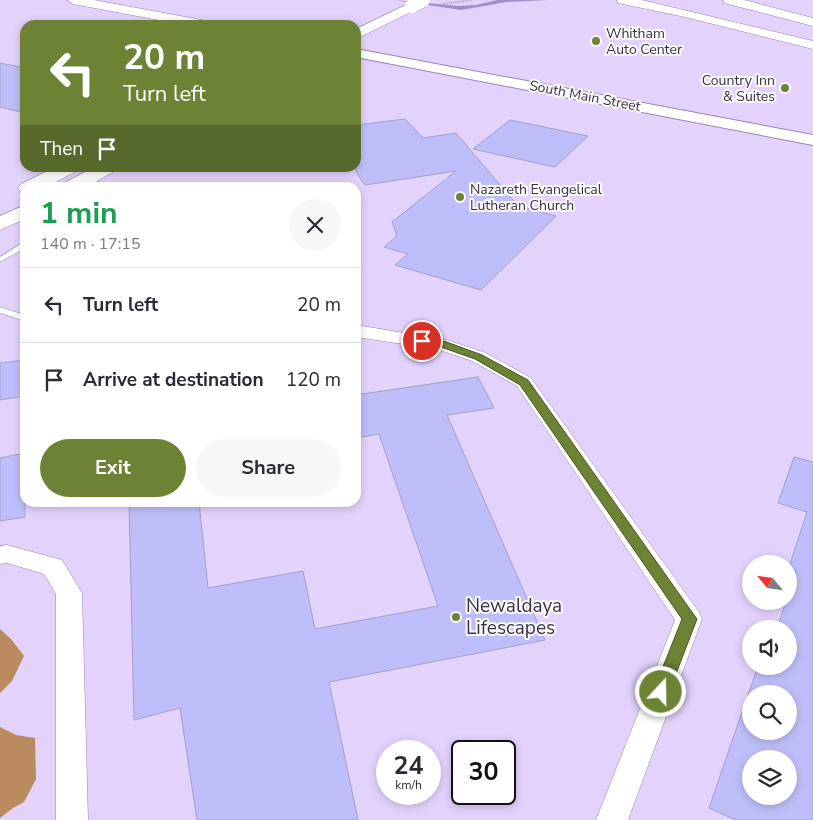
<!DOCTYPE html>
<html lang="en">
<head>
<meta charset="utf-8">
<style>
	:root { --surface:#fff; --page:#f7f7f7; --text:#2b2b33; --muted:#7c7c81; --line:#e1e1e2; --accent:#6c8335 }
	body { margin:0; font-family:"Nunito Sans",sans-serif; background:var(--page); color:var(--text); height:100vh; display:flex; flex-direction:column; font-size:19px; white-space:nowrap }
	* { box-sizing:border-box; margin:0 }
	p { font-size:16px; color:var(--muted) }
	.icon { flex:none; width:28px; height:28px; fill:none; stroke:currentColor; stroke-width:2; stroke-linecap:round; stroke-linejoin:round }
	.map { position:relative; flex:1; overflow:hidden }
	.sheet { position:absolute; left:20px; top:182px; width:341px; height:325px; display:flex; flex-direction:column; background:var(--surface); border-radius:15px; box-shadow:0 2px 8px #0003 }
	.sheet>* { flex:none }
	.guide { position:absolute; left:20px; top:20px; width:341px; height:152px; border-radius:15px; box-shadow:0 2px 8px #0003; background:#6c8335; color:#fff; overflow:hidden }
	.needle { width:32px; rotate:299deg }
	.fabs { position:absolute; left:742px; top:555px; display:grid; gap:10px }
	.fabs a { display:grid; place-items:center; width:55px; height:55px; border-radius:50%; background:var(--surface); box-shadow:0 2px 8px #0003; font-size:25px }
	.speed { position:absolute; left:376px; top:740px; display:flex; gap:10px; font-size:25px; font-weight:700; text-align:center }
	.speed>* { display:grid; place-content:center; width:65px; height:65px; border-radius:50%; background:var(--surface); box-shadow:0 2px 8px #0003; line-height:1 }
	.speed small { font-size:12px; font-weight:400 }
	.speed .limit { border:2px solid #111; border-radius:8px; background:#fff; color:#111 }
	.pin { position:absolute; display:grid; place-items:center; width:42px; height:42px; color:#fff; margin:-21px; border:2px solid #fff; border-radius:50%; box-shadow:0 1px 5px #0007 }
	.me { position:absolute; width:55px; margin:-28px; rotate:21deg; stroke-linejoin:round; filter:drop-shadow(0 0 4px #0008) }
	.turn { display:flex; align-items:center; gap:18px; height:105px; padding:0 20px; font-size:22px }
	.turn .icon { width:65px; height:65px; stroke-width:2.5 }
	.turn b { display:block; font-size:35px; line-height:42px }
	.then { display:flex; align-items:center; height:48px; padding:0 20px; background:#0003; gap:10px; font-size:19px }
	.round { display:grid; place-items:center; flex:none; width:52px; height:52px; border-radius:26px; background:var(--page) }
	.summary { display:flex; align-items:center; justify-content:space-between; height:85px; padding:0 20px }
	h1 { font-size:30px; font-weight:700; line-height:38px; color:#1e9e55 }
	.cta { display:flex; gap:10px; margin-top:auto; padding:10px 20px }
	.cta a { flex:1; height:58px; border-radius:30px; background:var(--accent); color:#fff; font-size:20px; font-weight:700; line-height:58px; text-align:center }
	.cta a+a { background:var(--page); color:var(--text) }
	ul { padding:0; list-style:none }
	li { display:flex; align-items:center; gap:15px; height:75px; padding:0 20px; border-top:1px solid var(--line) }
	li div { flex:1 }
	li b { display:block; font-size:19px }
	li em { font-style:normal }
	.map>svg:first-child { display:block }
</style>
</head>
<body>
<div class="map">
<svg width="813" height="820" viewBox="0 0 813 820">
	<rect width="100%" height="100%" fill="#e3d2fc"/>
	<path fill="#ba8b5f" d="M0,629L11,639L24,656L12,681L0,693Z
		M0,727L16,735L35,738L36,779L24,802L13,808L0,818Z"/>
	<path fill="#a58ec5" d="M394,0L459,6L476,5L497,0H548L507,2L461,10Z"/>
	<path fill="#bebffa" stroke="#a0a1ca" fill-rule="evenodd" d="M0,63L25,68V113L0,107Z
		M405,119L423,138L456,133L518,206L556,216L481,290L395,265L408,254L384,247L397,236L392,222L456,171L365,185L356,172V125Z
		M510,120L588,136L555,167L473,149Z
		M25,360V396L0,400V363Z
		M478,377L494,408L447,415L545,640L329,682L358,820H197L180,708L134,720L129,502H199L208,588L303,571L315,629L438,606L379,434L356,438V395Z
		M25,453V517L0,521V458Z
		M794,457L813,462V820H736L709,808L758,666H789V629H777L786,601H789V593L796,570L789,567L807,512L778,503ZM751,694H789V731H751ZM751,759H789V796H751Z"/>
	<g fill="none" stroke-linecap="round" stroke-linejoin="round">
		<g stroke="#9686ad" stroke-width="1">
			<path id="service" d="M22,243H25V248L0,262V257Z
				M0,307L25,315V321L0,313Z"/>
		</g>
		<g stroke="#9686ad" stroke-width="1">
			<path id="minor" d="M81,177L110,185L112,188C100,188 82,191 74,181L76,178Z
				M356,325L447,340L486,353L531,378L699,612L702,619L628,820H596L675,620L517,386L472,361L437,349L356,337Z
				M7,545L62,560L82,593L88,820H56V594L44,574L7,563L0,564V546Z"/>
		</g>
		<g stroke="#9686ad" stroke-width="2">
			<path id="tertiary" d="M356,49L813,135V145L356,57Z"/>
		</g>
		<g stroke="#9686ad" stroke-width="1">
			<path id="secondary" d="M67,0H94L207,21L214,25H185L73,4Z"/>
		</g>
		<g stroke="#9686ad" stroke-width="1">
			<path id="primary" d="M412,2L417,3L419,6L417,9L356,39V29Z
				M54,168H77L75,172L44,188H25V193L21,192L18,188L21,184Z
				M93,168H115L113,172L84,188H60L62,184Z
				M25,205V219L0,230V216Z"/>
		</g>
		<g stroke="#9686ad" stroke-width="1">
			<path id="motorway" d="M617,0H642L813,41V49L685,17L618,3Z
				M723,0H744L813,18V26L724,3Z"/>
		</g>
		<path stroke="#aea0c2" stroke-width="2" stroke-dasharray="1 1" stroke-linecap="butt" d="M443,4L472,0"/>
		<use href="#service" fill="#fff" fill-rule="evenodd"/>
		<use href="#minor" fill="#fff" fill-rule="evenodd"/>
		<use href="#tertiary" fill="#fff" fill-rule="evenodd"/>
		<use href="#secondary" fill="#fff" fill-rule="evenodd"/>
		<use href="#primary" fill="#fff" fill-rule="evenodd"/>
		<use href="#motorway" fill="#fff" fill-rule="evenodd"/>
		<g stroke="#9686ad" stroke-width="15" stroke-linecap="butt">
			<path id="primary-bridge" d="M412,6L423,0"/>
		</g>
		<use href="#primary-bridge" stroke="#fff" stroke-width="14"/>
	</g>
	<path fill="#6c8335" stroke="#465522" d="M422,338L444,341L482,355L528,380L694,615L697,619L667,697L661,699L656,697L653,692L682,619L520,385L475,359L438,346L419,343L417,341L419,339Z"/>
	<g fill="#6c8335" stroke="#fcfcfc" stroke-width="2">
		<circle cx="596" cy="41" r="5"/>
		<circle cx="785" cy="88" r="5"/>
		<circle cx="460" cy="197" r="5"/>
		<circle cx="456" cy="617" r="5"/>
	</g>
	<g text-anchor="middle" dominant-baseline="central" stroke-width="4" stroke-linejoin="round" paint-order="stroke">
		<g font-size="14" fill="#393243" stroke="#fcfcfc" text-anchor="start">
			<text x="606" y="33">Whitham<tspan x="606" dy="16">Auto Center</tspan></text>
			<text x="775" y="80" text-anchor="end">Country Inn<tspan x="775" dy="16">&amp; Suites</tspan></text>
			<text x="470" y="189">Nazareth Evangelical<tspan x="470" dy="16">Lutheran Church</tspan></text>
		</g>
		<g font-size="14" fill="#393243" stroke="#fcfcfc">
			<text transform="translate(585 96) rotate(11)">South Main Street</text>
		</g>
		<g font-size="19" fill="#393243" stroke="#fcfcfc" text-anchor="start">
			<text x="466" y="606">Newaldaya<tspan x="466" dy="22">Lifescapes</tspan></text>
		</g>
	</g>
</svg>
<div class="fabs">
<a><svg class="needle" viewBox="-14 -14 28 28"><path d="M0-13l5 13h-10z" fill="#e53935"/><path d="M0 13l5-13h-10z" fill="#7c7c81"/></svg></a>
<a><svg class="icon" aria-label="sound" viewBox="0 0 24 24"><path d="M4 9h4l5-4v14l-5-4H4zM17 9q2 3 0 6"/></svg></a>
<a><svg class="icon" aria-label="search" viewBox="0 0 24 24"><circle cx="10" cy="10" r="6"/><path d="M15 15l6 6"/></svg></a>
<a><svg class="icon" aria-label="layers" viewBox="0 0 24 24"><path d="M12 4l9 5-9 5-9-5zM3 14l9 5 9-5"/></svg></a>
</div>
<div class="speed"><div>24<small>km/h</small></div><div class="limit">30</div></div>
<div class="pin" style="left:422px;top:341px;background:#d93025"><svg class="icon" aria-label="arrive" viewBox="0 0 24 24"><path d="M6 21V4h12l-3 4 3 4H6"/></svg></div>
<svg class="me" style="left:661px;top:692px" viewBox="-20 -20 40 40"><circle r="17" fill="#6c8335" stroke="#fff" stroke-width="3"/><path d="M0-11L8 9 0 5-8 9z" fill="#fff"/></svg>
<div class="guide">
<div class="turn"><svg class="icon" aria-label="left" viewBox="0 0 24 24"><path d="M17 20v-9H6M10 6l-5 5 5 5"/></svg><div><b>20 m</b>Turn left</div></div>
<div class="then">Then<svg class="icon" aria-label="arrive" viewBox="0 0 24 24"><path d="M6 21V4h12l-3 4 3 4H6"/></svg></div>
</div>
<section class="sheet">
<div class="summary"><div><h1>1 min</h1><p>140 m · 17:15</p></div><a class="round"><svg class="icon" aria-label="close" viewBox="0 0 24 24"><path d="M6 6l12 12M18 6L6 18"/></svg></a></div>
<ul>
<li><svg class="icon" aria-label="left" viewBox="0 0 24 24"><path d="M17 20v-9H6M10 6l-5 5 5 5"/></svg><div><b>Turn left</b></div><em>20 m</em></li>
<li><svg class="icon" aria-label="arrive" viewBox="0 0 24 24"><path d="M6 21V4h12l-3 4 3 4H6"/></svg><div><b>Arrive at destination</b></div><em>120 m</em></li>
</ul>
<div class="cta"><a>Exit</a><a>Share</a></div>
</section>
</div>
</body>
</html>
